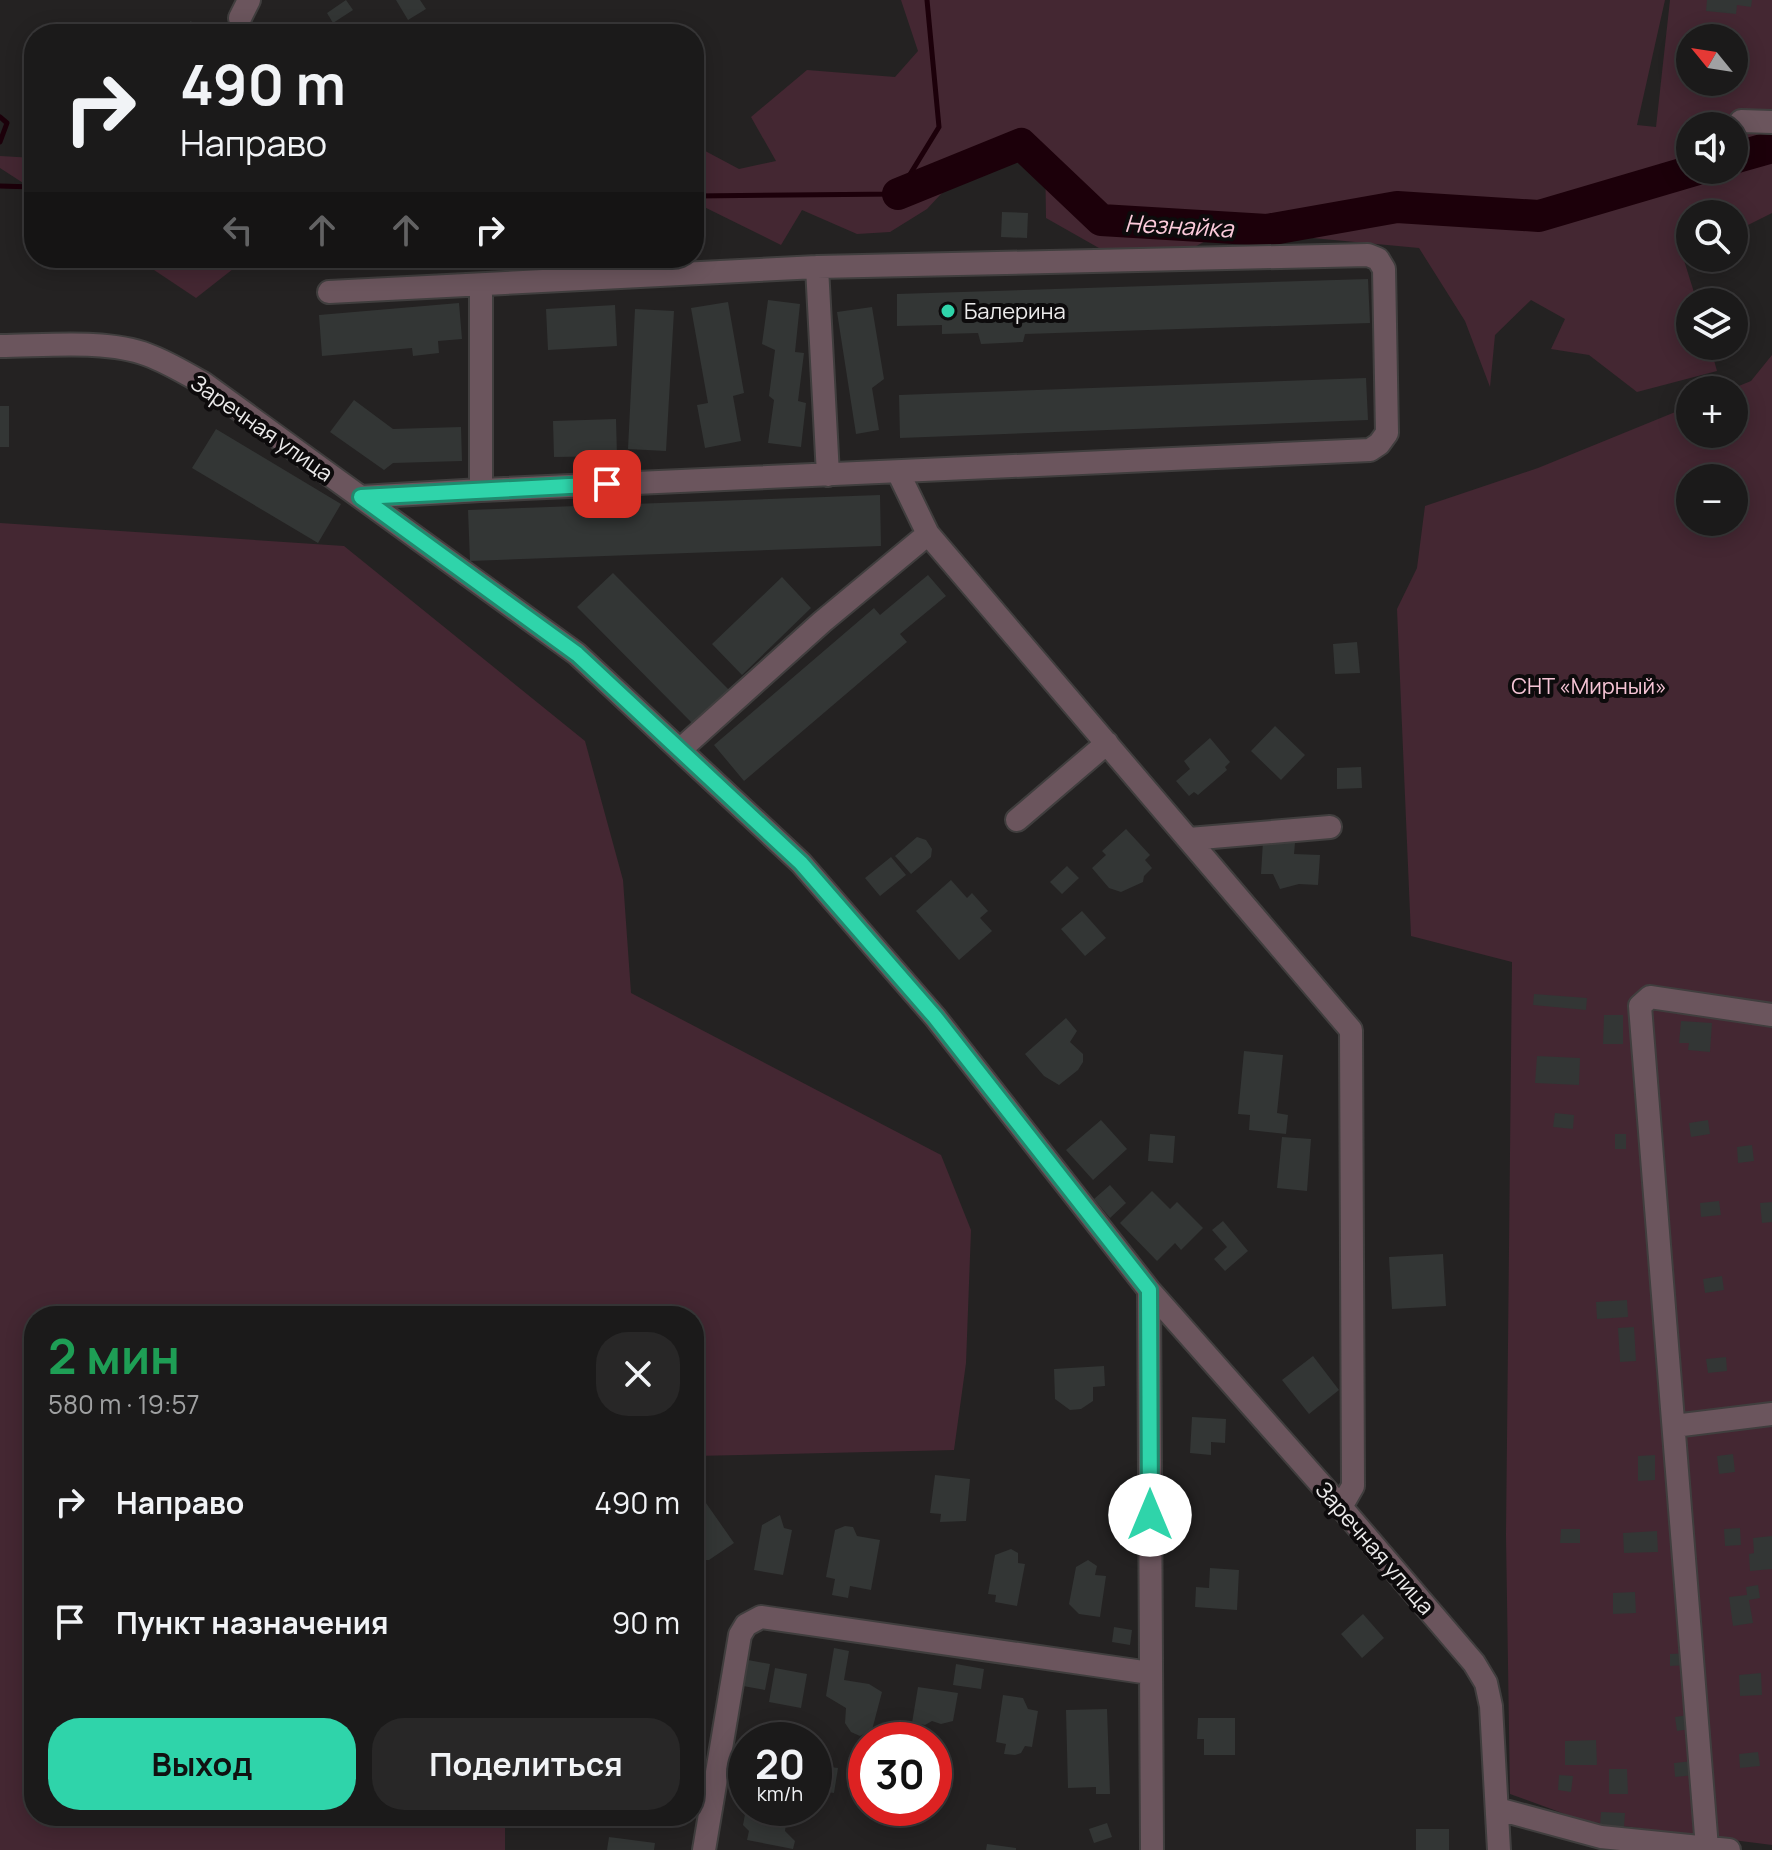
<!DOCTYPE html>
<html lang="ru">
<head>
<meta charset="utf-8">
<style>
	:root { --surface:#1b1a1a; --page:#282727; --text:#f1f3f6; --muted:#a0a1a2; --line:#393839; --accent:#2fd4aa }
	body { margin:0; font-family:Manrope,sans-serif; background:var(--page); color:var(--text); height:100vh; display:flex; flex-direction:column; font-size:30px; white-space:nowrap }
	* { box-sizing:border-box; margin:0 }
	p { font-size:26px; color:var(--muted) }
	.icon { flex:none; width:44px; height:44px; fill:none; stroke:currentColor; stroke-width:2; stroke-linecap:round; stroke-linejoin:round }
	.map { position:relative; flex:1; overflow:hidden }
	.panel { position:absolute; left:24px; top:1306px; width:680px; height:520px; display:flex; flex-direction:column; background:var(--surface); border-radius:32px; box-shadow:0 4px 20px #0003,0 0 0 2px var(--line) }
	.panel>* { flex:none }
	.banner { position:absolute; left:24px; top:24px; width:680px; height:244px; border-radius:32px; box-shadow:0 4px 20px #0003,0 0 0 2px var(--line); background:#1b1a1a; color:var(--text); overflow:hidden }
	.needle { width:52px; rotate:300deg }
	.controls { position:absolute; left:1676px; top:24px; display:grid; gap:16px }
	.controls a { display:grid; place-items:center; width:72px; height:72px; border-radius:50%; background:var(--surface); box-shadow:0 4px 20px #0003,0 0 0 2px var(--line); font-size:40px }
	.speed { position:absolute; left:728px; top:1722px; display:flex; gap:16px; font-size:40px; font-weight:700; text-align:center }
	.speed>* { display:grid; place-content:center; width:104px; height:104px; border-radius:50%; background:var(--surface); box-shadow:0 4px 20px #0003,0 0 0 2px var(--line); line-height:1 }
	.speed small { font-size:20px; font-weight:400 }
	.speed .limit { border:12px solid #d22; background:#fff; color:#111 }
	.pin { position:absolute; display:grid; place-items:center; width:68px; height:68px; color:#fff; margin:-34px; border-radius:16px; box-shadow:0 4px 12px #0006 }
	.me { position:absolute; width:88px; margin:-44px; rotate:0deg; stroke-linejoin:round; filter:drop-shadow(0 0 6px #0008) }
	.turn { display:flex; align-items:center; gap:28px; height:168px; padding:0 24px; font-size:36px }
	.turn .icon { width:104px; height:104px; stroke-width:2.5 }
	.turn b { display:block; font-size:56px; line-height:68px }
	.lanes { display:flex; align-items:center; height:76px; padding:0 24px; background:#0003; justify-content:center; gap:40px; direction:ltr }
	.lanes .off { opacity:.35 }
	.round { display:grid; place-items:center; flex:none; width:84px; height:84px; border-radius:32px; background:var(--page) }
	.summary { display:flex; align-items:center; justify-content:space-between; height:136px; padding:0 24px }
	h1 { font-size:48px; font-weight:700; line-height:60px; color:#1e9e55 }
	.action { display:flex; gap:16px; margin-top:auto; padding:16px 24px }
	.action a { flex:1; height:92px; border-radius:32px; background:var(--accent); color:#111; font-size:32px; font-weight:700; line-height:92px; text-align:center }
	.action a+a { background:var(--page); color:var(--text) }
	ul { padding:0; list-style:none }
	li { display:flex; align-items:center; gap:24px; height:120px; padding:0 24px }
	li div { flex:1 }
	li b { display:block; font-size:30px }
	li em { font-style:normal }
	.map>svg:first-child { display:block }
</style>
</head>
<body>
<div class="map">
<svg width="1772" height="1850" viewBox="0 0 1772 1850">
	<rect width="100%" height="100%" fill="#242222"/>
	<path fill="#442732" fill-rule="evenodd" d="M901,0H1665L1637,125L1656,127L1670,0H1772V213L1734,232V214H1690V253L1683,257L1697,302H1690V346H1710L1717,371L1637,392L1589,355L1551,349L1565,319L1531,300L1495,335L1490,387L1465,321L1419,248L1226,230L1174,258L1113,256L1046,218L1045,151L955,179L927,209L890,232L857,234L802,210L781,245L694,202V145L739,169L776,161L751,117L807,70L895,77L918,51ZM1690,38H1734V82H1690ZM1690,126H1734V170H1690Z
		M0,156L34,158V190L0,168Z
		M136,258H247L196,298Z
		M1772,355V1845L1584,1821L1510,1794L1506,1535L1512,962L1411,936L1397,609L1417,568L1425,506L1538,468L1690,406V434H1734V390H1729L1751,381ZM1690,478H1734V522H1690Z
		M0,523L344,546L585,741L623,880L631,993L941,1155L971,1230L966,1363L954,1450L694,1456V1316H34V1816H505V1850H0Z"/>
	<g fill="none" stroke-linecap="round" stroke-linejoin="round">
		<path stroke="#1c000a" stroke-width="5" d="M0,117L7,123L0,142
			M0,186L34,187
			M694,196L898,194L939,127L927,0"/>
		<path stroke="#1c000a" stroke-width="32" d="M1734,158L1772,147
			M898,194L1021,144L1101,220L1267,230L1397,207L1539,216L1695,170"/>
	</g>
	<path fill="#333635" d="M346,0L353,10L333,23L327,13Z
		M396,0H420L426,9L408,20Z
		M1707,0H1752L1751,7L1737,5L1736,14L1706,11Z
		M191,21L201,34H173Z
		M276,22L285,34H260Z
		M1002,212L1028,213L1027,238L1001,237Z
		M1368,279L1370,323L1025,334L1023,342L981,344L978,333L942,334V325L897,326V294Z
		M768,300L800,304L795,352L804,353L798,401L806,403L801,447L768,443L774,400L769,396L775,350L762,344Z
		M728,302L744,393L733,396L741,441L705,448L697,405L708,403L691,308Z
		M459,303L462,339L438,341L439,353L413,356L412,348L322,356L319,315Z
		M615,305L617,346L548,350L546,309Z
		M872,307L884,379L872,388L879,430L856,434L837,312Z
		M635,309L674,311L666,451L628,449Z
		M1366,378L1368,420L900,438L899,395Z
		M354,400L393,429L461,427L462,461L393,463L384,470L330,432Z
		M0,406H9V447H0Z
		M616,419L617,456L554,457L553,421Z
		M216,429L341,504L318,543L192,468Z
		M880,495L881,546L470,561L468,510Z
		M613,573L729,690L694,725L577,607Z
		M928,575L946,596L900,634L907,642L744,781L714,745L874,608L880,615Z
		M782,577L811,608L742,675L712,644Z
		M1357,642L1360,673L1335,674L1333,644Z
		M1275,726L1305,755L1281,780L1251,751Z
		M1210,738L1230,762L1225,767L1227,770L1198,795L1194,792L1189,796L1176,781L1190,769L1184,761Z
		M1361,767L1362,788L1337,789V768Z
		M1126,829L1150,855L1145,860L1152,868L1144,876L1143,882L1121,892L1109,888L1092,868L1106,855L1102,851Z
		M917,837L926,840L932,849L931,857L911,874L895,856Z
		M1263,841L1295,843L1294,854L1320,855L1318,885L1299,884L1280,889L1273,874H1261Z
		M891,857L906,875L880,896L865,878Z
		M1067,866L1079,878L1062,894L1050,882Z
		M951,880L967,898L972,893L988,911L980,918L992,931L959,960L916,911Z
		M1082,911L1106,938L1085,956L1061,929Z
		M1534,994L1587,998L1586,1010L1533,1005Z
		M1604,1015H1623V1044H1603Z
		M1066,1018L1077,1031L1070,1042L1083,1054V1062L1078,1070L1059,1085L1044,1076L1025,1054Z
		M1681,1021L1712,1023L1710,1052L1688,1050L1689,1043H1679Z
		M1244,1051L1283,1055L1277,1113L1288,1115L1286,1134L1249,1130L1250,1115L1238,1114Z
		M1537,1056L1580,1058L1579,1085L1535,1083Z
		M1555,1113L1574,1115L1573,1129L1553,1127Z
		M1101,1120L1127,1149L1093,1180L1066,1150Z
		M1708,1120L1710,1134L1691,1137L1689,1123Z
		M1150,1134L1175,1136L1173,1163L1148,1161Z
		M1615,1134H1626V1149H1615Z
		M1282,1137L1311,1139L1307,1191L1277,1188Z
		M1752,1145L1754,1161L1738,1163L1737,1147Z
		M1110,1185L1126,1203L1110,1218L1094,1199Z
		M1152,1191L1170,1209L1177,1202L1203,1228L1181,1250L1175,1243L1157,1261L1120,1223Z
		M1719,1201L1721,1215L1701,1217L1700,1203Z
		M1772,1202V1222L1762,1223L1760,1203Z
		M1223,1221L1248,1251L1225,1271L1214,1259L1227,1247L1212,1230Z
		M1443,1254L1446,1306L1392,1309L1389,1257Z
		M1722,1276L1724,1290L1705,1293L1703,1279Z
		M1627,1300L1628,1317L1597,1319L1596,1302Z
		M1634,1327L1636,1361L1620,1362L1618,1328Z
		M1313,1356L1339,1390L1309,1414L1282,1380Z
		M1726,1357L1727,1371L1708,1373L1706,1359Z
		M1104,1366L1105,1386L1093,1387V1401L1081,1409L1070,1410L1055,1399L1054,1369Z
		M1192,1417L1226,1419L1225,1443L1211,1442V1455L1190,1453Z
		M1733,1454L1735,1472L1719,1474L1717,1456Z
		M1655,1455V1480L1638,1481V1456Z
		M935,1475L970,1479L966,1521L940,1522L941,1514L930,1513Z
		M706,1503L734,1543L709,1560H694V1512Z
		M780,1515L784,1528L792,1530L783,1575L754,1570L762,1525Z
		M845,1526L853,1527L857,1536L880,1540L871,1590L850,1586L848,1598L832,1595L835,1579L826,1577L835,1530Z
		M1740,1528L1741,1545L1725,1546L1724,1529Z
		M1561,1529H1580V1543H1560Z
		M1657,1531L1658,1552L1624,1553L1623,1533Z
		M1772,1536V1569L1750,1571L1749,1554L1754,1553L1753,1538Z
		M1011,1549L1018,1553V1563L1025,1564L1017,1606L995,1602L996,1595L988,1594L995,1555Z
		M1088,1560L1097,1566L1095,1575L1106,1576L1100,1617L1079,1614L1069,1604L1076,1567Z
		M1210,1568L1239,1570L1237,1610L1195,1607L1196,1587L1209,1588Z
		M1758,1585L1760,1598L1749,1600L1753,1623L1733,1626L1729,1597L1747,1595L1746,1587Z
		M1635,1592L1636,1613L1613,1614V1593Z
		M1363,1614L1384,1638L1362,1658L1341,1634Z
		M1114,1627L1132,1630L1130,1645L1112,1642Z
		M694,1635L701,1637L695,1662H694Z
		M834,1648L849,1651L844,1680L869,1684L882,1692L872,1730L860,1736L851,1732L845,1723L846,1708L826,1696Z
		M1689,1653L1690,1665L1670,1666V1654Z
		M748,1660L770,1664L765,1690L743,1686Z
		M956,1664L984,1669L981,1689L953,1685Z
		M775,1668L807,1674L801,1708L769,1702Z
		M1761,1673L1762,1695L1740,1696L1739,1675Z
		M918,1687L958,1693L953,1721L941,1724L932,1721L925,1725L912,1723Z
		M1003,1695L1023,1698L1028,1709L1038,1711L1032,1747L1025,1746L1021,1753L1015,1755L1004,1754L1006,1744L996,1742Z
		M1107,1709L1110,1794H1096V1787L1068,1788L1066,1710Z
		M1695,1714L1696,1728L1677,1731L1675,1717Z
		M1198,1718H1235V1755H1204V1739H1197Z
		M1596,1740L1597,1765H1565V1741Z
		M1758,1752L1760,1766L1740,1768L1739,1754Z
		M736,1753L746,1755V1782L732,1780Z
		M1693,1761L1695,1775L1675,1777L1674,1763Z
		M815,1765L838,1768L834,1793L814,1790Z
		M1609,1769H1627L1628,1794H1609Z
		M1559,1775L1573,1776L1571,1792L1558,1790Z
		M746,1809L787,1816L785,1831L795,1841L793,1849L747,1840L749,1831L743,1825Z
		M1601,1812L1625,1813L1624,1827L1600,1826Z
		M1107,1823L1112,1837L1094,1843L1089,1829Z
		M1416,1829H1449V1850H1416Z
		M609,1837L655,1843L654,1850H607Z
		M987,1844L1016,1848V1850H986Z"/>
	<g fill="none" stroke-linecap="round" stroke-linejoin="round">
		<g stroke="#403e3e" stroke-width="26">
			<path id="minor" d="M240,18L249,0
				M1741,121L1772,122
				M817,267L828,475
				M329,292L817,267L1368,255L1378,259L1384,269L1387,433L1379,444L1370,450L481,490L361,497
				M0,346C44,346 107,339 148,355C167,362 185,373 203,383L577,654L801,863L935,1017L1149,1290L1341,1507L1474,1663L1486,1683L1491,1706L1499,1850
				M898,472L928,534L1351,1030L1353,1486L1341,1507
				M481,490V285
				M681,749L822,622L928,534
				M1017,820L1107,743
				M1189,839L1330,827
				M1149,1290L1152,1850
				M1674,1426L1772,1414
				M1498,1809L1601,1837L1729,1850
				M1707,1848L1640,1006L1650,997L1772,1015
				M704,1850L740,1635L746,1625L761,1617L1150,1673"/>
		</g>
		<use href="#minor" stroke="#6b555d" stroke-width="22"/>
	</g>
	<g fill="none" stroke-linecap="round" stroke-linejoin="round">
		<g stroke="#1f8a6e" stroke-width="20">
			<path id="route" d="M607,484L361,497L577,654L801,863L935,1017L1149,1290L1150,1515"/>
		</g>
		<use href="#route" stroke="#2fd4aa" stroke-width="14"/>
	</g>
	<circle fill="#2fd4aa" stroke="#0d0b0c" stroke-width="3" cx="948" cy="311" r="8"/>
	<g text-anchor="middle" dominant-baseline="central" stroke-width="8" stroke-linejoin="round" paint-order="stroke">
		<g font-size="22" fill="#ecebeb" stroke="#0d0b0c" text-anchor="start">
			<text x="964" y="311">Балерина</text>
		</g>
		<g font-size="22" fill="#ecebeb" stroke="#0d0b0c">
			<text transform="translate(262 428) rotate(35)">Заречная улица</text>
			<text transform="translate(1375 1548) rotate(49)">Заречная улица</text>
		</g>
		<g font-size="22" fill="#f6c5d6" stroke="#0d0b0c">
			<text x="1589" y="686">СНТ «Мирный»</text>
		</g>
		<g font-size="24" font-style="italic" fill="#fccbdb" stroke="#0d0b0c">
			<text transform="translate(1179 225) rotate(3)">Незнайка</text>
		</g>
	</g>
</svg>
<div class="controls">
<a><svg class="needle" viewBox="-14 -14 28 28"><path d="M0-13l5 13h-10z" fill="#e53935"/><path d="M0 13l5-13h-10z" fill="#a0a1a2"/></svg></a>
<a><svg class="icon" aria-label="sound" viewBox="0 0 24 24"><path d="M4 9h4l5-4v14l-5-4H4zM17 9q2 3 0 6"/></svg></a>
<a><svg class="icon" aria-label="search" viewBox="0 0 24 24"><circle cx="10" cy="10" r="6"/><path d="M15 15l6 6"/></svg></a>
<a><svg class="icon" aria-label="layers" viewBox="0 0 24 24"><path d="M12 4l9 5-9 5-9-5zM3 14l9 5 9-5"/></svg></a>
<a>+</a>
<a>−</a>
</div>
<div class="speed"><div>20<small>km/h</small></div><div class="limit">30</div></div>
<div class="pin" style="left:607px;top:484px;background:#d93025"><svg class="icon" aria-label="arrive" viewBox="0 0 24 24"><path d="M6 21V4h12l-3 4 3 4H6"/></svg></div>
<svg class="me" style="left:1150px;top:1515px" viewBox="-20 -20 40 40"><circle r="19" fill="#fff"/><path d="M0-13L10 11 0 6-10 11z" fill="#2fd4aa"/></svg>
<div class="banner">
<div class="turn"><svg class="icon" aria-label="right" viewBox="0 0 24 24"><path d="M7 20v-9h11M14 6l5 5-5 5"/></svg><div><b>490 m</b>Направо</div></div>
<div class="lanes"><svg class="icon off" aria-label="left" viewBox="0 0 24 24"><path d="M17 20v-9H6M10 6l-5 5 5 5"/></svg><svg class="icon off" aria-label="ahead" viewBox="0 0 24 24"><path d="M12 20V5M6 11l6-6 6 6"/></svg><svg class="icon off" aria-label="ahead" viewBox="0 0 24 24"><path d="M12 20V5M6 11l6-6 6 6"/></svg><svg class="icon" aria-label="right" viewBox="0 0 24 24"><path d="M7 20v-9h11M14 6l5 5-5 5"/></svg></div>
</div>
<section class="panel">
<div class="summary"><div><h1>2 мин</h1><p>580 m · 19:57</p></div><a class="round"><svg class="icon" aria-label="close" viewBox="0 0 24 24"><path d="M6 6l12 12M18 6L6 18"/></svg></a></div>
<ul>
<li><svg class="icon" aria-label="right" viewBox="0 0 24 24"><path d="M7 20v-9h11M14 6l5 5-5 5"/></svg><div><b>Направо</b></div><em>490 m</em></li>
<li><svg class="icon" aria-label="arrive" viewBox="0 0 24 24"><path d="M6 21V4h12l-3 4 3 4H6"/></svg><div><b>Пункт назначения</b></div><em>90 m</em></li>
</ul>
<div class="action"><a>Выход</a><a>Поделиться</a></div>
</section>
</div>
</body>
</html>
